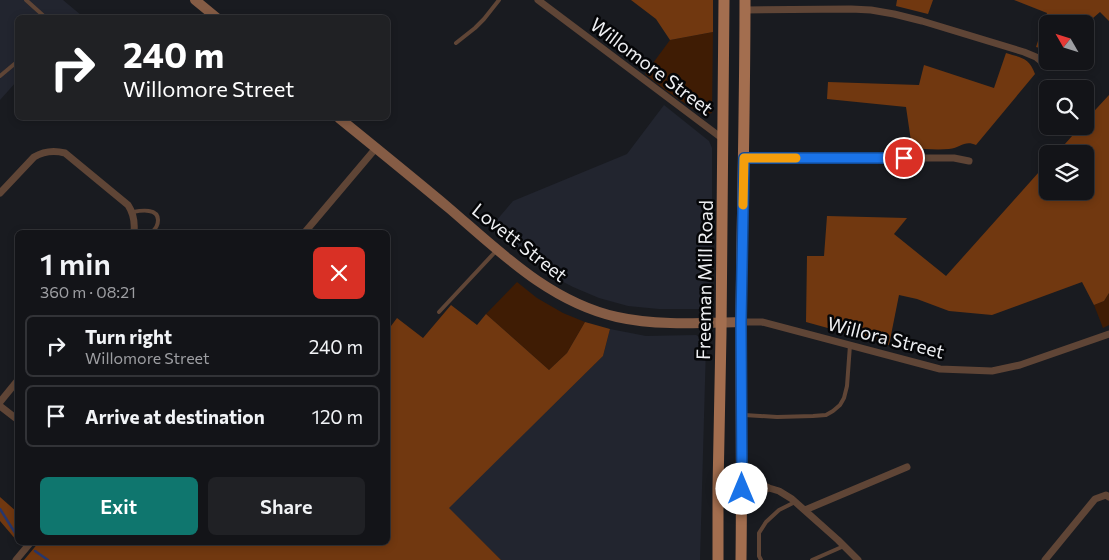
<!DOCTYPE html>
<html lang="en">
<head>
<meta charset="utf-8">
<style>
	:root { --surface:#131418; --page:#202125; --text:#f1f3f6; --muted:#9d9ea2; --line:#323337; --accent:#0f766e }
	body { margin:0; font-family:Commissioner,sans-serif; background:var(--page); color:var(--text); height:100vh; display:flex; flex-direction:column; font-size:19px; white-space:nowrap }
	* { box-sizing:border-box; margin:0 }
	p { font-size:16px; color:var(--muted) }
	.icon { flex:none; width:28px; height:28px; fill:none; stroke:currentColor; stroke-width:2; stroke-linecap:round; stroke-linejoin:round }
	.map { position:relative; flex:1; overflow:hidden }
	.sheet { position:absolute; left:15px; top:230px; width:375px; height:315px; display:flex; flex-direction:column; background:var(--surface); border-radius:8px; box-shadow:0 2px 8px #0003,0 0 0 1px var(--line) }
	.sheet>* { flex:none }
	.guide { position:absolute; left:15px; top:15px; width:375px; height:105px; border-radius:8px; box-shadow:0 2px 8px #0003,0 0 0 1px var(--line); background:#202124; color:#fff; overflow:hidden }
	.needle { width:32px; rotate:309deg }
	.controls { position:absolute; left:1039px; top:15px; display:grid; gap:10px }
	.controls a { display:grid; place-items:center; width:55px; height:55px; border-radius:8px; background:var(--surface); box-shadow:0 2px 8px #0003,0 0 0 1px var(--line); font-size:25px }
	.pin { position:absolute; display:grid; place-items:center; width:42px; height:42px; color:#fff; margin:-21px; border:2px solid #fff; border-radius:50%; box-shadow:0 1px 5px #0007 }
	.me { position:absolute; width:55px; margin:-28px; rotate:0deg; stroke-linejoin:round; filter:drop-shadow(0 0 4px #0008) }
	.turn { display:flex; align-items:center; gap:18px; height:105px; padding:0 25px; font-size:22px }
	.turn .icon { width:65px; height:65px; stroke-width:2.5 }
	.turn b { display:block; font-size:35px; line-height:42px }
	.round { display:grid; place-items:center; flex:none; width:52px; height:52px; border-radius:8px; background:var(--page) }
	.headline { display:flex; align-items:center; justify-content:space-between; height:85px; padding:0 25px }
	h1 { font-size:30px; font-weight:600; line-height:38px }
	.button { display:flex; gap:10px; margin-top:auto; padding:10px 25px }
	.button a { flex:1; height:58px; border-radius:8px; background:var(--accent); color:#fff; font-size:20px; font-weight:600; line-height:58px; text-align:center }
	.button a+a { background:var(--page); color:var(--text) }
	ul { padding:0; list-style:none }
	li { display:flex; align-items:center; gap:15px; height:62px; margin:0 10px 8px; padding:0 15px; border:2px solid var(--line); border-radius:8px }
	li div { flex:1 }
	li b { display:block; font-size:19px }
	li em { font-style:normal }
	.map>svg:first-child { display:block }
</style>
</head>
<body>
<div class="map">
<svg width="1109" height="560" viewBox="0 0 1109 560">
	<rect width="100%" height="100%" fill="#191b20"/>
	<path fill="#22252f" d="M0,0H63L81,15L78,17L18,18L17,81L0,100Z
		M664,105L709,141L712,148V297L709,303L705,307L699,309H659L628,306L599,298L573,287L550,275L490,228L513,201L627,154Z
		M610,329L646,336L696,335L703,339L706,346L700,560H501L448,508L603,356Z"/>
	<path fill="#3f1c04" d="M713,32L712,113L706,115L701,114L668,92L645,74L670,40Z
		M517,282L537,298L563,313L585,322L567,353L549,370L486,314Z
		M1109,293V325L1103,328L1094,305L1104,301Z"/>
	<path fill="#713810" d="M631,0H713V32L670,40L656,19Z
		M897,0H933L928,14L896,6Z
		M1014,0H1109V21L1100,12L1085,25V24H1048L1047,50L1036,47L1047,13Z
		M1006,53C1021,58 1029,57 1035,74L976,145C964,140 961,148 949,149C937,150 924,149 912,148L906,107L827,99L828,82L919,85L924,65L994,88Z
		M1109,95V293L1104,301L1094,305L1082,282L992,315L949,311L917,299L899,295L889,345L806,322L807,256H824L827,216L907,218L894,234L946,276L1047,163L1048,191H1085V154H1056L1081,126H1085V121Z
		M451,305L477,325L486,314L549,370L567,353L585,322L610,329L603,356L449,508L501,560H24L39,542H388V330L397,318L423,338Z
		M0,497L17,512V541L0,521Z"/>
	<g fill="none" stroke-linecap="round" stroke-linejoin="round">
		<path stroke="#27376c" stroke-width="2.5" d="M0,509L17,536
			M35,551L48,560"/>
		<path stroke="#5f4536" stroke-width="4" d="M26,0L46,18
			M456,43L475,28L484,19L499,0
			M0,76L18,61
			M133,212C138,211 144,210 149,211C162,213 159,226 152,232
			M439,312L496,251
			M744,415L777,417L813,416L826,415L833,411L840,405L844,398L847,386L850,345
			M761,560L759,556V533L766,522L779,510L795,502
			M812,560L844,546"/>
		<path stroke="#5f4536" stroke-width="7" d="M538,0L723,139
			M745,10L851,9L871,10L894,14L922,21L1024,52L1036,57L1047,66
			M744,158H954L969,161
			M0,193L34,157C44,151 54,150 65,153L128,205C134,214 135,222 134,232
			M305,232L376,148
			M741,322H762L940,369L992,371L1020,365L1109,334
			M0,402L18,380
			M0,406L18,420
			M743,476L769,488L779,491L792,499L838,540L858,560
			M742,502L754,494L769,488
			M805,510L907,467
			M16,560L31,542
			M1045,560L1095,499L1106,495L1109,497"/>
		<path stroke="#855c45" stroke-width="10" d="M195,0L217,18
			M339,118C376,148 413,178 450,209C500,252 550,302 617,317C657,326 701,323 741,322"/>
		<path stroke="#a36e4f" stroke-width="11" d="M718,560V488L721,334L724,0
			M741,560C742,481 741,401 741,322C742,214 745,107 745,0"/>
	</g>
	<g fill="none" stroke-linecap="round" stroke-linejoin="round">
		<g stroke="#114b97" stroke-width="12">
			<path id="route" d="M742,489L741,322L744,158H904"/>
		</g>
		<use href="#route" stroke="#1a73e8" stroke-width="9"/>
		<path stroke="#f59e0b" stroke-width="9" d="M743,205L744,158H796"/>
	</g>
	<g text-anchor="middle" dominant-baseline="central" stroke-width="5" stroke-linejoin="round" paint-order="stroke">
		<g font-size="19" fill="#eeeff2" stroke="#050608">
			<text transform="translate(652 66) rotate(37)">Willomore Street</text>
			<text transform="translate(520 242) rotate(38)">Lovett Street</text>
			<text transform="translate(704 280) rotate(-89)">Freeman Mill Road</text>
			<text transform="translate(886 337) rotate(14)">Willora Street</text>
		</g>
	</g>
</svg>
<div class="controls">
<a><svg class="needle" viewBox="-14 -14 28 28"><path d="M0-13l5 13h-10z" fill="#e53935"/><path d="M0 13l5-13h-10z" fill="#9d9ea2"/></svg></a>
<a><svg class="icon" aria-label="search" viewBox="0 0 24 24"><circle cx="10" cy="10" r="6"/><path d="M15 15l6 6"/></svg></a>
<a><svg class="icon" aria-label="layers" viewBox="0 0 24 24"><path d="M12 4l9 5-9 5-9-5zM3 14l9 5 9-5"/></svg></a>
</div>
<div class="pin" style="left:904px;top:158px;background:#d93025"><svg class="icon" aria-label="arrive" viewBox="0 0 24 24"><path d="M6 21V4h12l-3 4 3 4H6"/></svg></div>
<svg class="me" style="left:742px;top:489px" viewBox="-20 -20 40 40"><circle r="19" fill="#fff"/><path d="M0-13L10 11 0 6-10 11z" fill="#1a73e8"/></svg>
<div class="guide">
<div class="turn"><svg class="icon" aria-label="right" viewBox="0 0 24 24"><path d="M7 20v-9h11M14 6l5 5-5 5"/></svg><div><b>240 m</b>Willomore Street</div></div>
</div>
<section class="sheet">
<div class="headline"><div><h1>1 min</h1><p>360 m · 08:21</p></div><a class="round" style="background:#d93025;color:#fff"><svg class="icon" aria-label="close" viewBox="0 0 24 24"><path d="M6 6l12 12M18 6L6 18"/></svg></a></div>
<ul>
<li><svg class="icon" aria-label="right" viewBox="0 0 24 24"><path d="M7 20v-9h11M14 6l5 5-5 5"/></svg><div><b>Turn right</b><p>Willomore Street</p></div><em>240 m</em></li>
<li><svg class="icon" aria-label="arrive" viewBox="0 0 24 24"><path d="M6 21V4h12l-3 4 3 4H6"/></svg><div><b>Arrive at destination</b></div><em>120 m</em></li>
</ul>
<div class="button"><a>Exit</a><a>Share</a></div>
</section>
</div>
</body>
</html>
